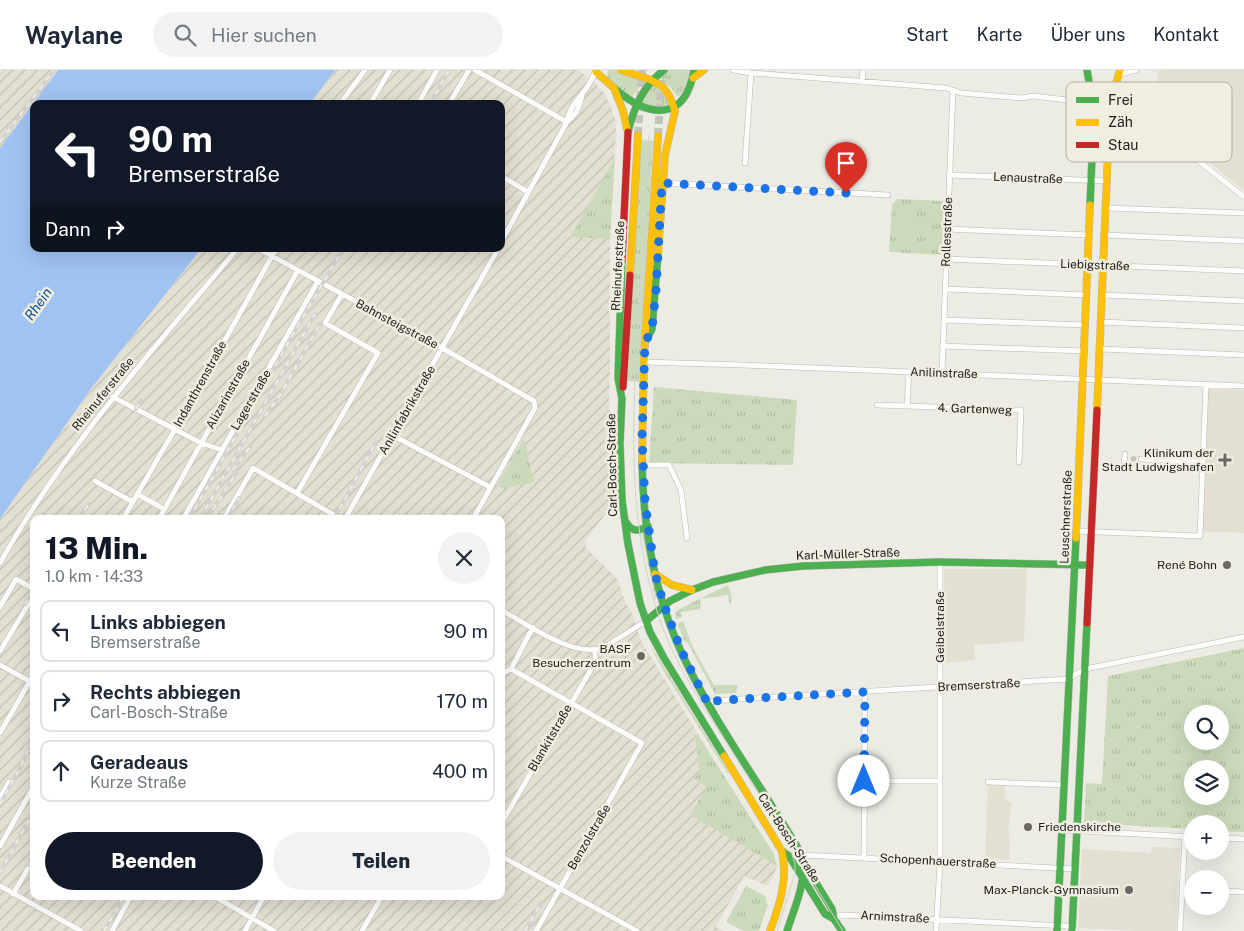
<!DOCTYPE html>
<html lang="de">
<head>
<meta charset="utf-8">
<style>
	:root { --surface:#fff; --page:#f2f2f3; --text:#1f2937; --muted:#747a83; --line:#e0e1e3; --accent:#111827 }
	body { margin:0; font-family:"Public Sans",sans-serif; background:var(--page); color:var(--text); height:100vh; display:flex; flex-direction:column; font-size:19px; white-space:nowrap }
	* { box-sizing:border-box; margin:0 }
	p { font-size:16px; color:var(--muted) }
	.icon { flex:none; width:28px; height:28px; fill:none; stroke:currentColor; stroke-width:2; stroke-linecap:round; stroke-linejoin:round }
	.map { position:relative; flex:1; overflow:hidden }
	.details { position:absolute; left:30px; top:445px; width:475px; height:385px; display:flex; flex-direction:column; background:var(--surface); border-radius:10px; box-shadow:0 5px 20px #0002 }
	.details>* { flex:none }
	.top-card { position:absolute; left:30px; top:30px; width:475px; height:152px; border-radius:10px; box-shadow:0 5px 20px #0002; background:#111827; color:#fff; overflow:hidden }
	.tools { position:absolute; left:1184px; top:635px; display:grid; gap:10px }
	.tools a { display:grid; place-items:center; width:45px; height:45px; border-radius:50%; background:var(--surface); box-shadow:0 5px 20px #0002; font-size:25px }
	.pin { position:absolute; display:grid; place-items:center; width:42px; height:42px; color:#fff; margin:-51px -21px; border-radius:50% 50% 50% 0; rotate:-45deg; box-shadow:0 0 5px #0007 }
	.pin .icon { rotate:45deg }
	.me { position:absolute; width:55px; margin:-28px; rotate:0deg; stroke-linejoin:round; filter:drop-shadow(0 0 4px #0008) }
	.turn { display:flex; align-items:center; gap:18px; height:105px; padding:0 15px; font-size:22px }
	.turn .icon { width:65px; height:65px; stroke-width:2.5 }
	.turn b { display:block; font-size:35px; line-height:42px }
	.then { display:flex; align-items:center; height:48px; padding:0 15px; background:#0003; gap:10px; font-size:19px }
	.round { display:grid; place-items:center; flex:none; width:52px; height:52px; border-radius:26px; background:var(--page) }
	.headline { display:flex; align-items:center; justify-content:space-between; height:85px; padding:0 15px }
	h1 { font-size:30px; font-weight:800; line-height:38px; color:var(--accent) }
	.primary-button { display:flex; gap:10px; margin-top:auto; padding:10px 15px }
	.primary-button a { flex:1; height:58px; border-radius:30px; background:var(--accent); color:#fff; font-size:20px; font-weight:800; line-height:58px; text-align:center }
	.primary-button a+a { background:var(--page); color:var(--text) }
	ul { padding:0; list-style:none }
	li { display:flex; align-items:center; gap:15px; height:62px; margin:0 10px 8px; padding:0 5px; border:2px solid var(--line); border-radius:10px }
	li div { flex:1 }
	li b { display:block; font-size:19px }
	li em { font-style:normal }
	header { display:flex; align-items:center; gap:30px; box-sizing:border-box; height:70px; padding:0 25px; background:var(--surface); border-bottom:1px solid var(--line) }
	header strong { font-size:24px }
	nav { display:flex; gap:28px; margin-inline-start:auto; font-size:18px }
	.search { width:350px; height:45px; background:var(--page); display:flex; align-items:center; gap:12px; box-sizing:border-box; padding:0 18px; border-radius:28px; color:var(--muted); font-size:19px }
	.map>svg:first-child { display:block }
</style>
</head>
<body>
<header>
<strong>Waylane</strong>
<div class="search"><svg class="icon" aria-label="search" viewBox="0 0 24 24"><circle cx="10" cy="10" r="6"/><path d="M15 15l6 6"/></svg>Hier suchen</div>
<nav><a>Start</a><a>Karte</a><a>Über uns</a><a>Kontakt</a></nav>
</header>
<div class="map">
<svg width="1244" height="861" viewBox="0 0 1244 861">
	<defs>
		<pattern id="industrial-furrows" width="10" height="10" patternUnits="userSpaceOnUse" patternTransform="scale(1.25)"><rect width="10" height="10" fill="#e3e0d2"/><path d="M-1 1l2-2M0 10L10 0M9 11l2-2" fill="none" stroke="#c2c0b4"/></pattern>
		<pattern id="grass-tufts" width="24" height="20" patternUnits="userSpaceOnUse" patternTransform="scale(1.25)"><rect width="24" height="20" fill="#cbdaba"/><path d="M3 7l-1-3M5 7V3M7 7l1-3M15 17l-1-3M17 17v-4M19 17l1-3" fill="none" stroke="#aebb9f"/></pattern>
	</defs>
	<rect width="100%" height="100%" fill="#ecebe4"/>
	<path fill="#e3e0d2" d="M1163,0H1244V120L1139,37L1157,18L1158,1Z
		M1209,318L1244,320V463L1202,461Z
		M944,499H1027L1024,571L974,575L975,590L944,593Z
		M988,715L1005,716V730L1012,733L1008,760L1010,770L1009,790L985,789Z
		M1152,777L1180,778L1176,861H1139L1078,858L1082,779L1151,783Z"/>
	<path fill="url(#industrial-furrows)" fill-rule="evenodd" d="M0,0H58L0,78Z
		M335,0H578L595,13L604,23L610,35L615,49L616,60L610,166V299L609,331L613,434L585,471L586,478L618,510L625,532L632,543L641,571L778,795L768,816L744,806L716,857L724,861H0V449L90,320L201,179H501V34H310ZM34,449H501V826H34Z"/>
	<path fill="url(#grass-tufts)" fill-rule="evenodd" d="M608,0H616L643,11L631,29L607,8Z
		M668,0H690L687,16L678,27L669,16L658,7Z
		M653,16L663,21L670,34L668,35L656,38L640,34V30L651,17Z
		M641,70L653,71L639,312L627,311Z
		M615,88L610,169L571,167V166Z
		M897,129L945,131L943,185L889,182L892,135Z
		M654,317L797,330L793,395L649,393Z
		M524,369L534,412L504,419L497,414Z
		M646,463L657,527L655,529L642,464Z
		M728,515L732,528L730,536L728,525L700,529L701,539L680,542L682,547L676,549L675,544L677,540Z
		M683,551L693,578L714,615H738L736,623L715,624L688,573L684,570L678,555L680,552Z
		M650,574L729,703L728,704L660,595Z
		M1244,578V762L1220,761V754H1192V759L1084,753L1086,713L1102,714L1108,606ZM1192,644H1220V671H1192ZM1192,699H1220V726H1192Z
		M697,664L774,784L776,795L690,745L707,717L694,709L699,702L695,665Z
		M746,816L765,826L768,835L759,861H744L726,852Z"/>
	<path fill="#cbdaba" d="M899,146H917L916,179L898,178Z"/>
	<path fill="#a0c3f1" d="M58,0H335L310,34H34V179H201L90,320L0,449V78Z"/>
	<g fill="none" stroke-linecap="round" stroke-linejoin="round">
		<path stroke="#c4c3bc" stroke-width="5" stroke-dasharray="5 2.5" stroke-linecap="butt" d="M1131,389H1141"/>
		<path stroke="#c4c3bc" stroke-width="8" stroke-dasharray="8 4" stroke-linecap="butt" d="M638,65L642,0
			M658,66L662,0"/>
		<g stroke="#b9b8b2" stroke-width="6">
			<path id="street" d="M475,0L567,52
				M733,0L751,3L946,18L961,23L1021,28L1033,26L1084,32L1118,33L1128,35
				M1120,4L1136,0
				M862,12L863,0
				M1117,16L1128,35L1244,127
				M340,34L365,0
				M370,34L390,0
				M418,34L437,0
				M449,34L469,0
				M567,52C576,46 580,36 582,26
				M745,93L751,3
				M949,105L1107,111
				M501,106L528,122
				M663,113L888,125
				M1106,138L1244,143
				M947,159L1089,165
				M1105,165L1244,171
				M501,172L567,52C569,32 591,20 595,1
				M259,179L442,278L534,331L535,338L473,449
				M946,189L1244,201
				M945,219L1086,225
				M1102,225L1244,231
				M944,250L1085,255
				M1101,252L1244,258
				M942,276L1084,281
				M1100,279L1244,285
				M644,292L743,295L1244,316
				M909,302L907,336L1021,340L1019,392
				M942,303L953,20
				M113,327L201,373L222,380
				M877,335L907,336
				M392,365L490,417
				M1141,389L1202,392
				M643,395H669L681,420L687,468
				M1124,396L1125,384
				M95,411L133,432
				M297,423L378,283L325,253L342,224
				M137,424L164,439
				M123,449L175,359L276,179
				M159,449L298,200
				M183,449L318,211
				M224,449L253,398L341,449
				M345,449L498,179
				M1076,461L1200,466L1206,314
				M0,493C65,377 153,280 237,179
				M0,537L16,509L34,519
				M501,540C527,554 573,588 603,578L646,551
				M0,581L34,525
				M0,595L29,611
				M511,599L642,673L536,861
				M511,599L533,557
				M501,608L505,602L511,599
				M708,634L714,631L740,629L1068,609L1085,599L1244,567
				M0,663L34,604
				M864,711H940
				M988,712L1063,715
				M0,728L9,712
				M501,754L593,596L595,589V580
				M1063,760L1192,767
				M1220,768L1244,769
				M0,776L34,716
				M802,785L1074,799
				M501,786L637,861
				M864,788L865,622
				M0,816L81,861
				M1182,819H1192
				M1220,821L1244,822
				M13,824L34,788
				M214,826L274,861
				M834,849L841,845L1067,856L1076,861
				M112,861L131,826
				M245,861L264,826
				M362,861L382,826
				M936,861L940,795V492
				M1180,861L1185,766"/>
		</g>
		<g stroke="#b9b8b2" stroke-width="8">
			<path id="fast" d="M1087,0L1094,41L1090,135
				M614,18C647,47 685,54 694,0
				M628,62C634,37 643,16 664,0
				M622,190L618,308L622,329L620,373L622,430L628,474L640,533L650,562L664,588L724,686
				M645,272L652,259L658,184
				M642,391C643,457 655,526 683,586C716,656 763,718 802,785C807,812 795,836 787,861
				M626,452C632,462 638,462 648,456
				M646,551L670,531L692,520L713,512L765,500L803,496L940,492L1090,495
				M782,781L789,786L825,844L834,849
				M804,793L832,839L834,849L842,861
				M1057,861L1076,468
				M1072,861L1087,553"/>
		</g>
		<g stroke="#b9b8b2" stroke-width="8">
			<path id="slow" d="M596,0V2L614,18L623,41L627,59
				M621,0L651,10L663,17L670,27L675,41L665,85L658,184
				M693,8L704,0
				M630,205L638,65
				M1097,340L1110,34L1120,0
				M642,391L644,286L658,66
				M1076,468L1090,135
				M655,504L672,515L692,520
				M724,686L782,781C788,810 780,834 770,861"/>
		</g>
		<g stroke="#b9b8b2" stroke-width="8">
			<path id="jam" d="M622,190L628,62
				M623,317L630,205
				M1087,553L1097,340"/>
		</g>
		<use href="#street" stroke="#fcfcfb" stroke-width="5"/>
		<use href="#fast" stroke="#4caf50" stroke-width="7"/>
		<use href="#slow" stroke="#ffc107" stroke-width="7"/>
		<use href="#jam" stroke="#c62828" stroke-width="7"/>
		<path stroke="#d3d2d0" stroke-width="1" d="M649,65C645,129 642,193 638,257C632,351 628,450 657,541C673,593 705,638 733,683C770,743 807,802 843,861
			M777,861L795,803V793L792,785"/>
		<g stroke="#d3d2d0" stroke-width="4">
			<path id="rail" d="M0,3L2,0
				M430,34L449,0
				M0,72L54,0
				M136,339L141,330
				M265,346L280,325L320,254
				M233,400L250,377
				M78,449L89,434
				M189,449L300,252L343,179
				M200,449L315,244
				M207,449L236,403
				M227,449L239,428
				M334,449L376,372
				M25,534L34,519
				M0,734L20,698L32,671
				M29,795L34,787
				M0,803L34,741
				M104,861L124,826
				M525,861L541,833"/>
		</g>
		<use href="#rail" stroke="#f0ede1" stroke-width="2" stroke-dasharray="5.5" stroke-linecap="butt"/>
	</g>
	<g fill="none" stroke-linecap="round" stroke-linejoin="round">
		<path stroke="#1a73e8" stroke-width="9" stroke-dasharray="0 16.2" d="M846,123L662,113L656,220L652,259L645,273L642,368L645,431L655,504L664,535L681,580L708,634L714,631L740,629L865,622L864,711"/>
	</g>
	<g fill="#696862" stroke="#f0ede1" stroke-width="2">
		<path d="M1222.5 382.5h5v5h5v5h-5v5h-5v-5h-5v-5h5z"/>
		<circle cx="1227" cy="495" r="5"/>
		<circle cx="641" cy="586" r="5"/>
		<circle cx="1028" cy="757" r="5"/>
		<circle cx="1129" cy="820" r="5"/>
	</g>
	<g text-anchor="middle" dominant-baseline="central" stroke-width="5" stroke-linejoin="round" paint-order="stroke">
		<g font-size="12" fill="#22211c" stroke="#f0ede1">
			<text transform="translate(1028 108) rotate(2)">Lenaustraße</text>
			<text transform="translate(947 162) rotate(-88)">Rollesstraße</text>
			<text transform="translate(1095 195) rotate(2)">Liebigstraße</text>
			<text transform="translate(618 196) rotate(-87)">Rheinuferstraße</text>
			<text transform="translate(397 254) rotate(28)">Bahnsteigstraße</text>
			<text transform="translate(944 303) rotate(2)">Anilinstraße</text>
			<text transform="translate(200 314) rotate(-61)">Indanthrenstraße</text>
			<text transform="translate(103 324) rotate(-51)">Rheinuferstraße</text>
			<text transform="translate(228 324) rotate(-61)">Alizarinstraße</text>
			<text transform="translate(251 330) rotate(-60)">Lagerstraße</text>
			<text transform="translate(975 339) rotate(2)">4. Gartenweg</text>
			<text transform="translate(407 340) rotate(-60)">Anilinfabrikstraße</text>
			<text transform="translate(612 395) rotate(-91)">Carl-Bosch-Straße</text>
			<text transform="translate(1066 447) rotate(-88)">Leuschnerstraße</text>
			<text transform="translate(848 484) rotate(-2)">Karl-Müller-Straße</text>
			<text transform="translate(940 557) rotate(-90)">Geibelstraße</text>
			<text transform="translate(979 615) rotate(-3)">Bremserstraße</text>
			<text transform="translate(550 668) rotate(-60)">Blankitstraße</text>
			<text transform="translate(589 767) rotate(-60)">Benzolstraße</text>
			<text transform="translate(789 768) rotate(57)">Carl-Bosch-Straße</text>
			<text transform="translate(938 791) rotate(3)">Schopenhauerstraße</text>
			<text transform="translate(895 847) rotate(3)">Arnimstraße</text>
		</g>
		<g font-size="12" fill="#22211c" stroke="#f0ede1" text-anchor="end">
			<text x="1214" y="383">Klinikum der<tspan x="1214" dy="14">Stadt Ludwigshafen</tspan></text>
			<text x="1217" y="495">René Bohn</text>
			<text x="631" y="579">BASF<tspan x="631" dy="14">Besucherzentrum</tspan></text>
			<text x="1038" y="757" text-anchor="start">Friedenskirche</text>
			<text x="1119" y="820">Max-Planck-Gymnasium</text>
		</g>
		<g font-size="14" font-style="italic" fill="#0e50a0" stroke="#f0ede1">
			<text transform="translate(38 234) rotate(-55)">Rhein</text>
		</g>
	</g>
	<rect x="1066" y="12" width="166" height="80" rx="8" fill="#f0ede1" stroke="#b2b0a6" stroke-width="1"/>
	<rect x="1076" y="27" width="23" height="6" fill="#4caf50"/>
	<rect x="1076" y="49" width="23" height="7" fill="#ffc107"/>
	<rect x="1076" y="72" width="23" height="6" fill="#c62828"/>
	<g font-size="14" fill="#22211c">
		<text x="1108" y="35">Frei</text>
		<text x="1108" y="57">Zäh</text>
		<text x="1108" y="80">Stau</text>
	</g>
</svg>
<div class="tools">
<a><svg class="icon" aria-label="search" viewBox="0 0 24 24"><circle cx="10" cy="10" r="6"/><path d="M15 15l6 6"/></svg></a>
<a><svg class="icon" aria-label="layers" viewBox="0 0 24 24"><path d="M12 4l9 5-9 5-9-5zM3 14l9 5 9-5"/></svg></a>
<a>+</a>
<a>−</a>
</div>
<div class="pin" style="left:846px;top:123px;background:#d93025"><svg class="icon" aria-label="arrive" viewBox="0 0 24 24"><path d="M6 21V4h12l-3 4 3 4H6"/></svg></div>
<svg class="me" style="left:864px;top:711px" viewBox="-20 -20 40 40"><circle r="19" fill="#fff"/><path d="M0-13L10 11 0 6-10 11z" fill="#1a73e8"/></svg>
<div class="top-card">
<div class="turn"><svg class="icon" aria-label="left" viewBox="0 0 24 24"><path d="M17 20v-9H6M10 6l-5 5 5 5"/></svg><div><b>90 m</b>Bremserstraße</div></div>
<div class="then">Dann<svg class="icon" aria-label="right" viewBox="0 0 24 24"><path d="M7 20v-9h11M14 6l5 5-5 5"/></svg></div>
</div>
<section class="details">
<div class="headline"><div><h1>13 Min.</h1><p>1.0 km · 14:33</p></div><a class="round"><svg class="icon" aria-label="close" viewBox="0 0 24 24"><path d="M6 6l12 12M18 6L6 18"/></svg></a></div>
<ul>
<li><svg class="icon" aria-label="left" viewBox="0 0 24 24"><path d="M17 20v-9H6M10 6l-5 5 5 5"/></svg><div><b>Links abbiegen</b><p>Bremserstraße</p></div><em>90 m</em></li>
<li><svg class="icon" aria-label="right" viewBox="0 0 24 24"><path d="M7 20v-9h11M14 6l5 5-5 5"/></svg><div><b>Rechts abbiegen</b><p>Carl-Bosch-Straße</p></div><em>170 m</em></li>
<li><svg class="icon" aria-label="ahead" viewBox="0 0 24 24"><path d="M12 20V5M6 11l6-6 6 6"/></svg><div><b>Geradeaus</b><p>Kurze Straße</p></div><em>400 m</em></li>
</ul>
<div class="primary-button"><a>Beenden</a><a>Teilen</a></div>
</section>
</div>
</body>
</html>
